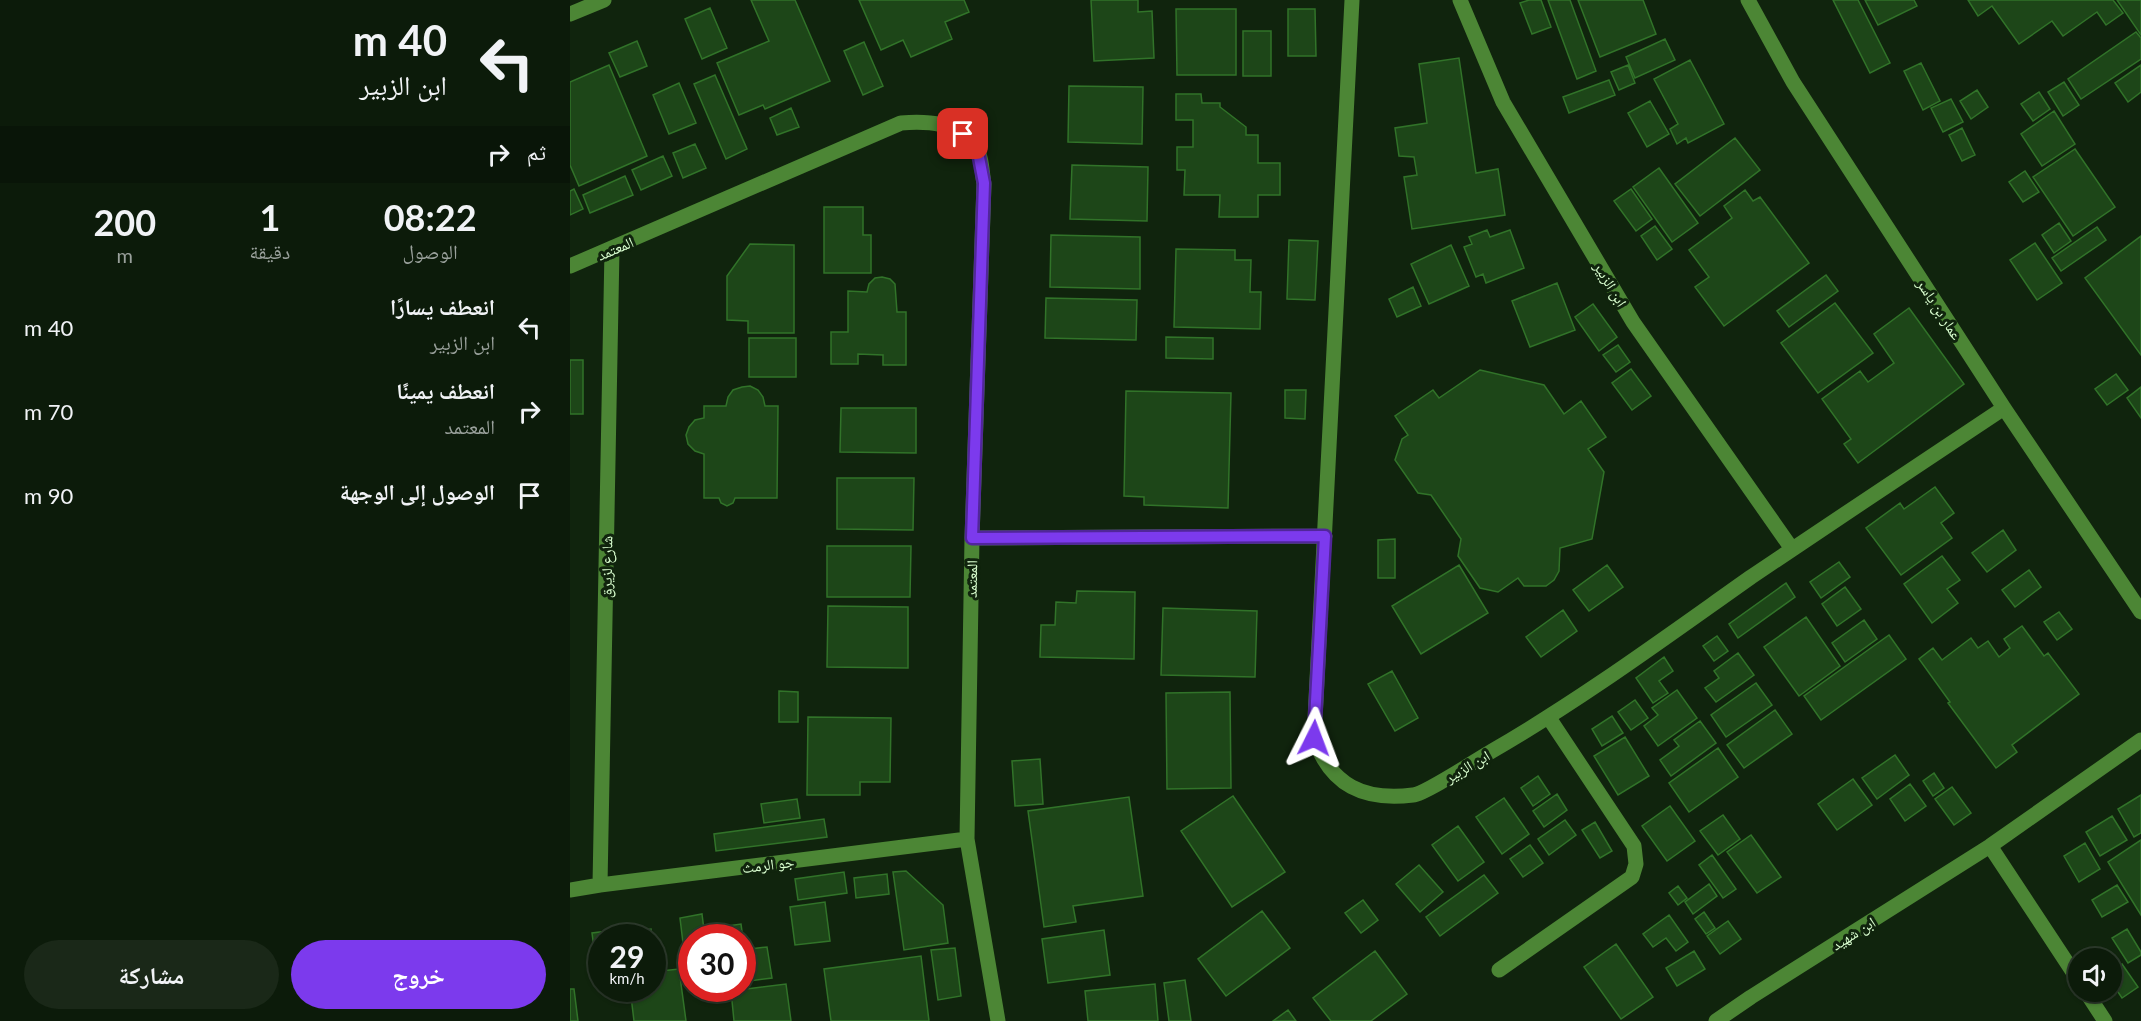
<!DOCTYPE html>
<html lang="ar">
<head>
<meta charset="utf-8">
<style>
	:root { --surface:#0c1b0a; --page:#1a2818; --text:#f1f3f6; --muted:#9aa19c; --line:#2c392b; --accent:#7c3aed }
	body { margin:0; font-family:Lato,"Noto Naskh Arabic",sans-serif; background:var(--page); color:var(--text); direction:rtl; height:100vh; display:flex; flex-direction:column; font-size:22px; white-space:nowrap }
	* { box-sizing:border-box; margin:0 }
	p { font-size:20px; color:var(--muted) }
	.icon { flex:none; width:33px; height:33px; fill:none; stroke:currentColor; stroke-width:2; stroke-linecap:round; stroke-linejoin:round }
	.map { position:relative; flex:1; overflow:hidden; direction:ltr }
	.panel { display:flex; flex-direction:column; background:var(--surface); width:570px }
	.panel>* { flex:none }
	.banner { background:#0c1b0a; color:var(--text); overflow:hidden }
	.tools { position:absolute; left:1498px; top:948px; display:grid; gap:12px }
	.tools a { display:grid; place-items:center; width:54px; height:54px; border-radius:50%; background:var(--surface); box-shadow:0 2px 4px #0004,0 0 0 2px var(--line); font-size:30px }
	.speed { position:absolute; left:18px; top:924px; display:flex; gap:12px; font-size:30px; font-weight:700; text-align:center }
	.speed>* { display:grid; place-content:center; width:78px; height:78px; border-radius:50%; background:var(--surface); box-shadow:0 2px 4px #0004,0 0 0 2px var(--line); line-height:1 }
	.speed small { font-size:15px; font-weight:400 }
	.speed .limit { border:9px solid #d22; background:#fff; color:#111 }
	.pin { position:absolute; display:grid; place-items:center; width:51px; height:51px; color:#fff; margin:-26px; border-radius:12px; box-shadow:0 3px 9px #0006 }
	.me { position:absolute; width:66px; margin:-33px; rotate:3deg; stroke-linejoin:round; filter:drop-shadow(0 0 4px #0008) }
	.turn { display:flex; align-items:center; gap:21px; height:126px; padding:0 24px; font-size:27px }
	.turn .icon { width:78px; height:78px; stroke-width:2.5 }
	.turn b { display:block; font-size:42px; line-height:51px }
	.then { display:flex; align-items:center; height:57px; padding:0 24px; background:#0003; gap:12px; font-size:22px }
	.eta { display:flex; justify-content:space-evenly; align-items:center; height:102px; text-align:center }
	.eta b { font-size:36px; font-weight:700; line-height:42px }
	.action { display:flex; gap:12px; margin-top:auto; padding:12px 24px }
	.action a { flex:1; height:69px; border-radius:36px; background:var(--accent); color:#fff; font-size:24px; font-weight:700; line-height:69px; text-align:center }
	.action a+a { background:var(--page); color:var(--text) }
	ul { padding:0; list-style:none }
	li { display:flex; align-items:center; gap:18px; height:84px; padding:0 24px }
	li div { flex:1 }
	li b { display:block; font-size:22px }
	li em { font-style:normal }
	main { display:flex; flex:1; min-height:0 }
	.map>svg:first-child { display:block }
</style>
</head>
<body>
<main>
<div class="map">
<svg width="1571" height="1021" viewBox="0 0 1571 1021">
	<rect width="100%" height="100%" fill="#10240d"/>
	<path fill="#1d4618" stroke="#317329" stroke-width="1.5" d="M181,0H225L260,81L195,109L193,105L169,115L147,63L199,41Z
		M289,0H394L399,12L375,22L382,39L341,57L333,40L311,50Z
		M521,0H568V12L582,11L584,58L524,61Z
		M959,0H971L981,27L962,34L950,3Z
		M978,0H1000L1026,71L1007,79Z
		M1008,0H1073L1086,34L1030,57Z
		M1263,0H1288L1320,63L1300,73Z
		M1295,0H1344L1347,6L1308,25Z
		M1398,0H1543L1553,13L1536,25L1527,12L1493,36L1482,21L1449,44L1422,6L1408,16Z
		M1547,0H1571V35Z
		M140,8L157,48L132,59L115,19Z
		M606,9H666V75H607Z
		M718,9H745L746,56H718Z
		M673,31H701V76H673Z
		M1566,32L1571,38V59L1511,99L1498,79Z
		M1095,39L1105,60L1065,78L1056,57Z
		M67,41L77,66L50,77L39,53Z
		M294,42L313,86L293,95L274,51Z
		M889,58L906,173L928,169L935,215L842,229L834,177L847,175L844,157L829,156L825,128L857,123L849,64Z
		M1120,60L1154,124L1118,143L1116,138L1107,144L1100,129L1108,124L1084,79Z
		M1351,63L1370,101L1353,110L1334,71Z
		M39,65L77,156L9,186L0,165V82Z
		M1058,65L1065,83L1049,90L1041,72Z
		M1571,65V92L1558,102L1545,83Z
		M145,75L177,149L156,159L124,84Z
		M1039,80L1045,95L999,113L993,97Z
		M1494,82L1509,105L1493,116L1478,92Z
		M109,83L126,123L99,134L83,95Z
		M499,86L573,87L572,144L498,142Z
		M1407,90L1418,107L1401,119L1390,101Z
		M1469,92L1480,109L1463,121L1451,104Z
		M606,94H631L632,103H650V107L676,127V135H688V163H710V195H688V217H649L650,195H614L615,170H607V147H623V120H606Z
		M1381,99L1393,122L1373,132L1361,108Z
		M1080,101L1099,134L1077,147L1058,113Z
		M221,108L229,127L207,135L200,118Z
		M1484,111L1505,144L1472,166L1451,134Z
		M1392,128L1405,155L1392,161L1379,135Z
		M1165,138L1190,170L1130,216L1105,184Z
		M125,144L136,168L113,178L103,153Z
		M1505,149L1545,207L1503,236L1463,177Z
		M93,156L102,176L71,190L62,170Z
		M502,165L578,167L577,221L500,219Z
		M1089,168L1128,223L1102,242L1063,187Z
		M1455,171L1469,192L1453,202L1439,182Z
		M55,176L63,195L20,213L13,195Z
		M4,189L13,209L0,215V191Z
		M1061,189L1082,219L1066,231L1044,201Z
		M1175,190L1183,201L1190,197L1239,263L1154,326L1125,287L1139,277L1119,250L1162,218L1154,206Z
		M254,207H293V235H301V273H254Z
		M1489,223L1501,241L1484,253L1472,235Z
		M1085,226L1102,249L1087,260L1071,236Z
		M1527,227L1536,240L1491,271L1482,258Z
		M917,230L920,237L940,230L954,268L916,283L913,274L906,277L894,247L902,244L899,237Z
		M481,235L570,237V289L480,287Z
		M1571,236V355L1515,278Z
		M719,240L748,241L745,300L717,299Z
		M1465,243L1492,283L1467,300L1440,260Z
		M180,244L224,245V333H178V321L157,320V276Z
		M881,245L899,286L859,304L841,264Z
		M606,249L665,250V260H681L680,292H691L690,329L604,327Z
		M1256,275L1268,291L1219,327L1207,311Z
		M312,277L320,279L325,284L327,312H336V365H313V355L288,354V364H261V332H278V291L297,292L299,284L305,278Z
		M987,283L1005,330L960,347L942,301Z
		M843,287L851,306L827,317L819,299Z
		M476,298L567,300L566,340L475,338Z
		M1265,303L1303,353L1248,393L1211,343Z
		M1023,304L1047,337L1029,351L1005,317Z
		M1339,308L1394,384L1288,463L1274,444L1281,439L1252,399L1290,371L1298,382L1324,363L1304,334Z
		M596,337L643,338V359L596,358Z
		M179,338H226V377H179Z
		M1048,345L1060,362L1046,372L1033,355Z
		M0,360H13V414H0Z
		M1061,369L1081,396L1062,410L1042,383Z
		M910,370L974,385L994,414L1011,401L1036,437L1018,449L1034,472L1022,539L990,548L989,571L984,580L976,586H954L948,578L928,592L910,588L888,556L891,539L861,495L848,493L825,460L832,439L838,435L825,416L863,390L869,398Z
		M1546,374L1558,390L1537,405L1525,389Z
		M180,386L188,390L193,397L195,406H208L207,498H165L163,503L157,506L151,503L149,498H134V454L125,451L118,444L116,435L119,427L125,420L134,418V406H156L158,397L163,390L172,387Z
		M1571,387V418L1557,398Z
		M715,390H736L735,419L715,418Z
		M556,391L661,393L658,508L574,505V497L554,496Z
		M271,408H346V453L270,452Z
		M267,478H344L343,530L267,529Z
		M1365,487L1384,513L1371,523L1382,538L1331,575L1296,528L1330,503L1334,509Z
		M1433,530L1446,550L1417,572L1402,553Z
		M825,539V578H808V540Z
		M257,546H341L340,597H257Z
		M1372,556L1390,580L1377,589L1388,603L1362,623L1334,584Z
		M1269,562L1280,577L1251,598L1240,582Z
		M889,565L918,613L851,654L822,606Z
		M1037,565L1053,587L1019,611L1003,590Z
		M1459,570L1471,587L1445,607L1432,590Z
		M1216,583L1225,597L1168,638L1159,624Z
		M1275,587L1291,609L1267,626L1252,604Z
		M507,591L565,592L564,659L470,657L471,625H485L486,602L506,603Z
		M258,606L338,607V668L257,667Z
		M593,608L687,611L685,677L591,675Z
		M993,610L1007,631L971,657L956,637Z
		M1489,612L1502,629L1487,640L1474,622Z
		M1236,617L1270,666L1229,696L1194,647Z
		M1294,620L1307,639L1275,662L1262,643Z
		M1452,626L1474,656L1478,653L1509,694L1442,745L1447,752L1426,768L1378,703L1380,702L1349,659L1363,648L1372,660L1401,638L1408,648L1418,641L1429,657L1440,648L1434,639Z
		M1319,635L1336,659L1251,720L1234,696Z
		M1147,636L1158,651L1144,661L1133,646Z
		M1168,653L1184,675L1146,702L1135,688L1149,678L1144,671Z
		M1094,657L1103,671L1089,681L1098,693L1083,703L1066,678Z
		M822,671L848,718L825,731L798,684Z
		M1186,683L1202,705L1156,737L1141,715Z
		M1107,690L1127,718L1088,746L1074,726L1088,715L1082,708Z
		M209,691L228,692V722H209Z
		M660,692L661,788L597,789L596,693Z
		M1065,700L1078,718L1061,730L1048,712Z
		M1205,710L1222,734L1174,768L1157,745Z
		M1042,716L1053,733L1032,746L1022,729Z
		M238,717L321,718L320,782H290V795H237Z
		M1130,721L1146,743L1101,776L1090,760L1109,746L1104,740Z
		M1055,737L1079,776L1048,795L1024,756Z
		M1148,748L1168,777L1119,812L1099,783Z
		M1325,755L1339,775L1307,799L1292,778Z
		M470,759L473,804L445,806L442,761Z
		M1364,773L1374,788L1363,796L1353,781Z
		M968,776L980,794L963,806L951,788Z
		M1283,779L1302,805L1267,830L1248,804Z
		M1340,784L1356,806L1335,821L1320,799Z
		M1382,787L1401,813L1384,825L1365,799Z
		M987,794L997,810L974,827L963,811Z
		M1571,795V833L1564,837L1548,809Z
		M663,796L715,872L662,907L611,831Z
		M559,797L573,896L503,906L506,922L474,927L458,811Z
		M934,798L959,834L932,854L906,817Z
		M227,799L230,818L194,823L191,804Z
		M1100,806L1125,841L1097,861L1072,826Z
		M1153,815L1170,839L1148,855L1130,831Z
		M1542,816L1557,840L1530,856L1516,832Z
		M254,819L257,837L146,851L144,834Z
		M995,820L1006,835L979,855L968,839Z
		M1025,822L1042,851L1030,858L1012,830Z
		M888,826L914,862L888,881L862,845Z
		M1181,835L1211,877L1187,893L1157,852Z
		M1571,840V915L1538,862Z
		M1515,843L1530,869L1509,882L1494,856Z
		M960,845L973,863L953,877L940,859Z
		M1142,855L1166,889L1153,898L1129,865Z
		M849,865L873,892L850,912L826,884Z
		M336,871L373,905L378,943L334,950L323,872Z
		M274,872L277,893L228,900L225,879Z
		M317,874L319,894L286,898L284,878Z
		M914,875L928,893L870,936L856,917Z
		M1139,884L1147,896L1123,914L1115,902Z
		M1547,885L1558,902L1532,917L1522,900Z
		M1108,886L1117,898L1108,905L1099,893Z
		M793,900L808,920L791,933L775,913Z
		M255,902L260,941L225,945L220,907Z
		M692,911L720,948L656,996L628,959Z
		M1134,912L1145,928L1136,934L1125,919Z
		M132,914L135,938H122V967L116,968L110,918Z
		M1099,915L1118,942L1106,951L1096,938L1083,947L1073,934Z
		M1158,921L1171,939L1150,954L1137,936Z
		M171,924L174,946H172V938H146L144,928Z
		M81,929L82,938H55L54,933Z
		M1557,929L1571,952V955L1558,963L1542,938Z
		M46,930L47,938H32V987H29L22,933Z
		M534,930L540,975L478,983L472,939Z
		M1046,944L1083,997L1051,1019L1014,967Z
		M197,947L202,978L172,982V950Z
		M385,948L391,996L368,1000L361,950Z
		M805,951L837,994L801,1021H761L743,998Z
		M1124,951L1135,969L1107,986L1096,968Z
		M351,956L359,1021H261L254,969Z
		M1552,964L1568,987L1552,998L1542,983V970Z
		M109,969L116,1021H64L60,988H82V972Z
		M615,980L621,1021H599L594,983Z
		M216,984L221,1021H164L161,991Z
		M585,984L588,1021H518L515,991Z
		M0,989H4L8,1021H0Z
		M718,1010L726,1021H703Z"/>
	<g fill="none" stroke-linecap="round" stroke-linejoin="round">
		<path stroke="#4c8635" stroke-width="15" d="M782,0L744,738C761,786 794,801 843,795C855,794 908,759 922,751C1012,699 1096,637 1181,577C1265,520 1349,465 1434,408
			M890,0L933,102L1063,322L1222,549
			M1178,0L1223,82L1434,408L1571,612
			M0,14L34,0
			M0,266L331,123C357,121 388,122 405,146C412,155 412,173 414,184L402,538L397,839L428,1021
			M402,538L755,536
			M1420,846L1509,981
			M30,885L42,249
			M0,890L30,885L397,839
			M929,970L1062,877L1066,864L1064,846L979,718
			M1516,992L1535,1021
			M1146,1021L1181,997L1420,846L1571,740"/>
	</g>
	<g fill="none" stroke-linecap="round" stroke-linejoin="round">
		<g stroke="#51269a" stroke-width="15">
			<path id="route" d="M393,134L407,147L414,183L402,538L755,536L744,738"/>
		</g>
		<use href="#route" stroke="#7c3aed" stroke-width="10"/>
	</g>
	<g text-anchor="middle" dominant-baseline="central" stroke-width="6" stroke-linejoin="round" paint-order="stroke">
		<g font-size="15" fill="#daffd0" stroke="#10240d">
			<text transform="translate(45 248) rotate(-23)">المعتمد</text>
			<text transform="translate(1041 284) rotate(59)">ابن الزبير</text>
			<text transform="translate(1370 309) rotate(57)">عمار بن ياسر</text>
			<text transform="translate(36 567) rotate(-89)">شارع لزيرق</text>
			<text transform="translate(401 579) rotate(-89)">المعتمد</text>
			<text transform="translate(897 766) rotate(-30)">ابن الزبير</text>
			<text transform="translate(198 864) rotate(-7)">جو الرمث</text>
			<text transform="translate(1283 933) rotate(-32)">ابن شهيد</text>
		</g>
	</g>
</svg>
<div class="tools">
<a><svg class="icon" aria-label="sound" viewBox="0 0 24 24"><path d="M4 9h4l5-4v14l-5-4H4zM17 9q2 3 0 6"/></svg></a>
</div>
<div class="speed"><div>29<small>km/h</small></div><div class="limit">30</div></div>
<div class="pin" style="left:393px;top:134px;background:#d93025"><svg class="icon" aria-label="arrive" viewBox="0 0 24 24"><path d="M6 21V4h12l-3 4 3 4H6"/></svg></div>
<svg class="me" style="left:744px;top:738px" viewBox="-20 -20 40 40"><path d="M0-17L14 15 0 8-14 15z" fill="#7c3aed" stroke="#fff" stroke-width="4"/></svg>
</div>
<section class="panel">
<div class="banner">
<div class="turn"><svg class="icon" aria-label="left" viewBox="0 0 24 24"><path d="M17 20v-9H6M10 6l-5 5 5 5"/></svg><div><b>40 m</b>ابن الزبير</div></div>
<div class="then">ثم<svg class="icon" aria-label="right" viewBox="0 0 24 24"><path d="M7 20v-9h11M14 6l5 5-5 5"/></svg></div>
</div>
<div class="eta">
<div><b>08:22</b><p>الوصول</p></div>
<div><b>1</b><p>دقيقة</p></div>
<div><b>200</b><p>m</p></div>
</div>
<ul>
<li><svg class="icon" aria-label="left" viewBox="0 0 24 24"><path d="M17 20v-9H6M10 6l-5 5 5 5"/></svg><div><b>انعطف يسارًا</b><p>ابن الزبير</p></div><em>40 m</em></li>
<li><svg class="icon" aria-label="right" viewBox="0 0 24 24"><path d="M7 20v-9h11M14 6l5 5-5 5"/></svg><div><b>انعطف يمينًا</b><p>المعتمد</p></div><em>70 m</em></li>
<li><svg class="icon" aria-label="arrive" viewBox="0 0 24 24"><path d="M6 21V4h12l-3 4 3 4H6"/></svg><div><b>الوصول إلى الوجهة</b></div><em>90 m</em></li>
</ul>
<div class="action"><a>خروج</a><a>مشاركة</a></div>
</section>
</main>
</body>
</html>
